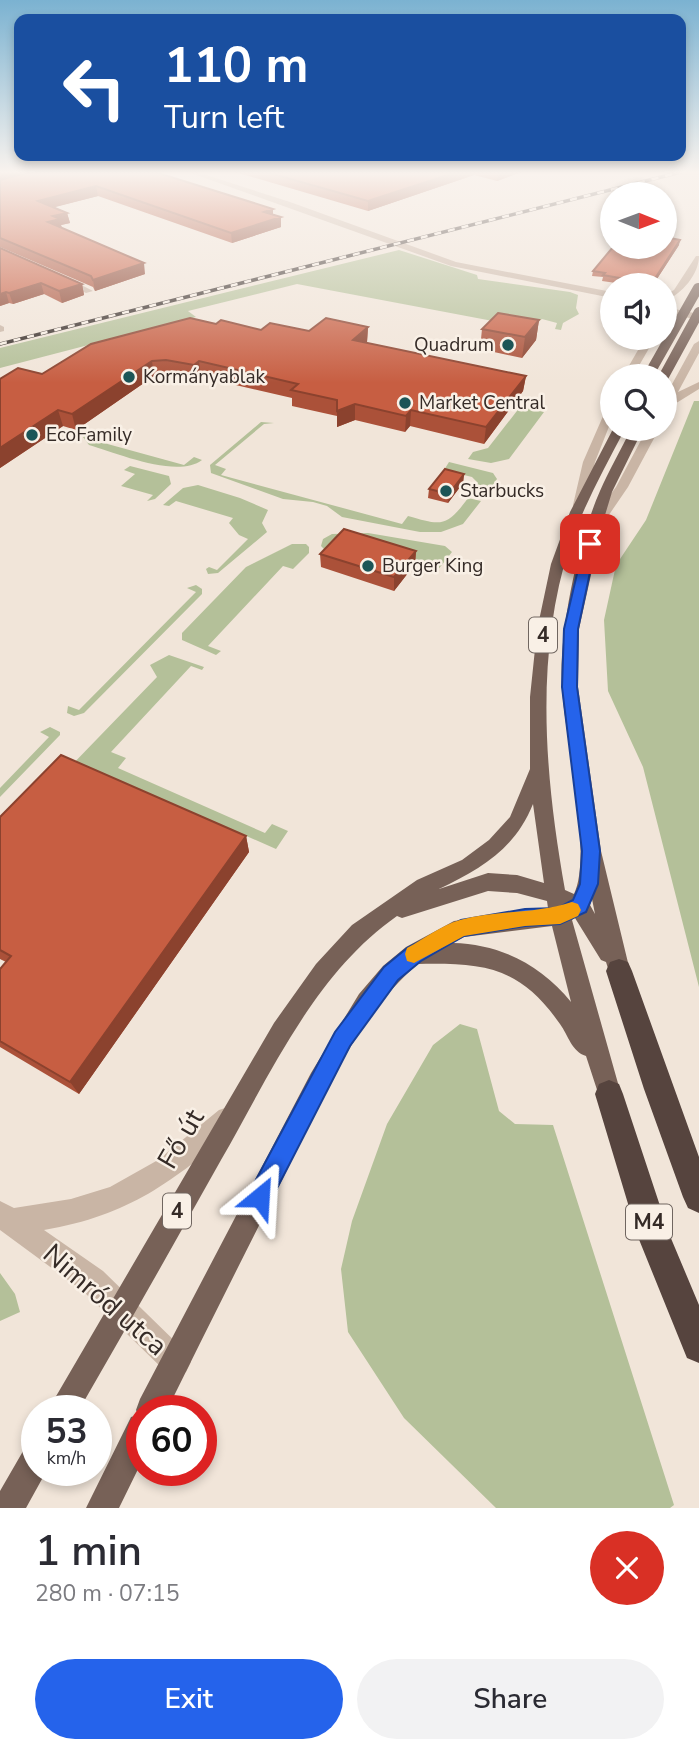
<!DOCTYPE html>
<html lang="en">
<head>
<meta charset="utf-8">
<style>
	:root { --surface:#fff; --page:#f2f2f3; --text:#2b2b33; --muted:#7c7c81; --accent:#2563eb }
	body { margin:0; font-family:"Nunito Sans",sans-serif; background:var(--page); color:var(--text); height:100vh; display:flex; flex-direction:column; font-size:26px; white-space:nowrap }
	* { box-sizing:border-box; margin:0 }
	p { font-size:23px; color:var(--muted) }
	.icon { flex:none; width:38px; height:38px; fill:none; stroke:currentColor; stroke-width:2; stroke-linecap:round; stroke-linejoin:round }
	.map { position:relative; height:1508px; overflow:hidden }
	.sheet { display:flex; flex-direction:column; background:var(--surface); flex:1 }
	.sheet>* { flex:none }
	.banner { position:absolute; left:14px; top:14px; width:672px; height:147px; border-radius:14px; box-shadow:0 4px 10px #0003; background:#1a4fa0; color:#fff; overflow:hidden }
	.needle { width:46px; rotate:91deg }
	.controls { position:absolute; left:600px; top:182px; display:grid; gap:14px }
	.controls a { display:grid; place-items:center; width:77px; height:77px; border-radius:50%; background:var(--surface); box-shadow:0 4px 10px #0003; font-size:35px }
	.speed { position:absolute; left:21px; top:1395px; display:flex; gap:14px; font-size:35px; font-weight:700; text-align:center }
	.speed>* { display:grid; place-content:center; width:91px; height:91px; border-radius:50%; background:var(--surface); box-shadow:0 4px 10px #0003; line-height:1 }
	.speed small { font-size:18px; font-weight:400 }
	.speed .limit { border:10px solid #d22; background:#fff; color:#111 }
	.pin { position:absolute; display:grid; place-items:center; width:60px; height:60px; color:#fff; margin:-30px; border-radius:14px; box-shadow:0 4px 10px #0006 }
	.me { position:absolute; width:77px; margin:-38px; rotate:27deg; stroke-linejoin:round; filter:drop-shadow(0 0 5px #0008) }
	.turn { display:flex; align-items:center; gap:24px; height:147px; padding:0 35px; font-size:32px }
	.turn .icon { width:91px; height:91px; stroke-width:2.5 }
	.turn b { display:block; font-size:49px; line-height:60px }
	.round { display:grid; place-items:center; flex:none; width:74px; height:74px; border-radius:37px; background:var(--page) }
	.summary { display:flex; align-items:center; justify-content:space-between; height:119px; padding:0 35px }
	h1 { font-size:42px; font-weight:600; line-height:52px }
	.primary-button { display:flex; gap:14px; margin-top:auto; padding:14px 35px }
	.primary-button a { flex:1; height:80px; border-radius:42px; background:var(--accent); color:#fff; font-size:28px; font-weight:600; line-height:80px; text-align:center }
	.primary-button a+a { background:var(--page); color:var(--text) }
	.map>svg:first-child { display:block }
</style>
</head>
<body>
<div class="map">
<svg width="699" height="1508" viewBox="0 0 699 1508">
	<rect width="100%" height="100%" fill="#f1e5d9"/>
	<path fill="#b4c099" d="M399,250L477,275L478,279L570,292L578,295L576,308L579,314L563,323L561,330L555,329L557,323L542,319L530,328L297,284L188,311L196,317L0,368V348Z
		M694,401H699V987L643,767L608,691L604,620L616,565L646,520Z
		M520,407L544,412L509,459L491,463L468,459L473,452L488,448Z
		M261,422L274,423L264,424L215,465L226,469L221,475L402,524L408,516C442,526 447,527 468,498L481,501L463,524L441,532H420L342,517L327,506L313,502L283,499L211,473L210,465Z
		M90,432L98,435L93,440L184,465L194,457L202,460C177,479 117,453 89,445L83,437Z
		M449,462L493,473L497,479L487,493L474,490L478,483L472,477L444,470Z
		M130,466L169,476L171,484L155,499L147,501L153,495L121,486L135,474L124,470Z
		M198,485L240,498L268,510L262,523L267,532L218,573L208,574L206,569L209,567L217,570L248,539L239,535L229,523L233,518L176,501L169,506L163,505L183,488Z
		M368,533L445,546L452,552L437,571L425,562L348,539L326,551L321,546L323,539L332,534Z
		M292,544H306L309,547V553L293,569L283,566L208,646L221,651L216,655L182,640V633L246,567Z
		M196,585L202,589V594L84,713L74,716L67,713L68,706L79,710L196,592L187,588Z
		M169,655L204,667L202,670L191,666L111,752L126,758L118,768L265,833L272,824L288,831L276,849L126,783L118,792L68,769L157,677L150,665Z
		M50,727L60,732V735L0,797V788L49,737L40,732Z
		M460,1024L477,1029L499,1111L515,1124L553,1125L674,1505L670,1508H496L404,1418L348,1332L341,1269L352,1221L387,1124L433,1045Z
		M0,1273L15,1294L20,1312L0,1321Z"/>
	<g fill="none" stroke-linecap="round" stroke-linejoin="round">
		<path fill="#c9b5a5" fill-rule="evenodd" d="M188,172H197L290,202L456,262L612,292V298L451,266Z
			M696,256H699C699,274 682,294 665,301V295L674,290Z
			M58,276H64L93,291L86,293L58,280Z
			M665,307L699,314V320L665,313Z
			M0,325L4,327V331L0,332Z
			M645,338H655L633,376H623Z
			M699,341V353L678,392L699,382V389L665,410V397L694,344Z
			M612,404V419L595,462L585,505L584,508H574L573,505L583,462L607,407Z
			M647,429H659L628,487L600,528H590L588,525L616,487Z
			M228,1107L237,1110L240,1119L237,1128C171,1182 131,1215 44,1230L103,1271L186,1352L191,1362L186,1372L176,1377L166,1372L83,1291L0,1230V1201L14,1208L71,1199L110,1187L158,1160L219,1110Z"/>
		<path fill="#776157" fill-rule="evenodd" d="M613,429H625C605,467 584,505 570,545C534,657 545,777 565,890L574,894C593,854 565,738 562,689C558,634 578,541 600,491C609,470 621,450 631,429H643L612,492L602,525L579,629L578,687L601,851L630,971L627,978L619,981L611,978L606,962L601,960L575,918L572,920L621,1094L617,1102L609,1106L601,1102L586,1056C572,1052 568,1035 560,1024C519,966 484,963 418,964C356,1016 319,1106 283,1178C244,1255 205,1333 167,1410H142V1461L119,1508H86L131,1417L138,1415L136,1410L140,1399L311,1073L359,994L383,966L406,947L454,921L548,908L547,901L517,893L488,891L402,918L397,916C314,974 270,1075 221,1160C174,1244 127,1327 79,1410H48L274,1023L316,964L352,925L417,880L462,860L489,840L510,817L530,769V697L537,630L551,564L570,512ZM533,804L544,883L517,875L488,873L439,889C481,869 515,849 533,804ZM592,899L595,914L590,905ZM552,926L571,1002C541,965 500,944 453,943L464,937Z
			M37,1442V1470H47L26,1508H0V1491L26,1446Z"/>
		<path fill="#56443e" fill-rule="evenodd" d="M619,959L628,962L632,971L699,1157V1213L688,1208L683,1197L644,1089L606,971L610,962Z
			M609,1080L619,1084L623,1094L670,1236L699,1305V1363L687,1358L638,1237L595,1094L599,1084Z"/>
		<g stroke="#352b27" stroke-width="3.5">
			<path id="rail" d="M0,344L681,172"/>
		</g>
		<use href="#rail" stroke="#f9f0e6" stroke-width="2.5" stroke-dasharray="7" stroke-linecap="butt"/>
		<path stroke="#776157" stroke-width="10" d="M648,376L698,288
			M664,376L699,312"/>
	</g>
	<path fill="#ab5139" d="M0,172L273,209V214L281,217V227L232,243L98,196L54,207L67,213L70,223L61,225L62,228L145,274L95,291L93,287L0,247Z
		M235,172H521L497,181L474,175L368,211Z
		M679,245L653,285L642,284V285H630L602,281L603,277L592,276L593,271Z
		M0,248L82,284L84,295L62,303L44,294L13,304L9,303L0,306Z
		M539,320L536,340L522,358L480,349L482,329Z
		M216,324L261,330L309,331L368,327L367,342L366,343L526,376L523,391L484,444L410,426L405,432L355,420L337,427V416L292,406V398L201,377L196,381L169,376H154L76,430L63,426L0,468V379L42,374Z
		M464,474L463,483L448,503L428,498L429,489Z
		M416,551L415,564L394,591L321,567L320,554Z
		M0,817L246,836L249,852L79,1094L0,1047V969L6,962L0,959Z"/>
	<path fill="#8b422e" d="M0,172H36L0,181Z
		M457,172H475L474,175L368,211V201Z
		M498,172H521L497,181Z
		M96,186L98,196L40,211L38,201Z
		M273,209V219L264,212Z
		M67,213L70,223L61,225L62,229L48,222L53,216Z
		M281,217V227L232,243L231,233Z
		M680,240L679,245L653,285L654,280Z
		M144,263L145,274L95,291L93,280Z
		M41,283L44,294L13,304L9,293Z
		M82,284L84,295L62,303L59,291Z
		M6,292L9,303L0,306V294Z
		M539,320L536,340L522,358L525,337Z
		M368,327L367,342L353,355V340Z
		M152,361L154,376L76,430L72,414Z
		M199,361L201,377L196,381L194,365Z
		M526,376L523,391L484,444L486,427Z
		M355,404V420L337,427V411Z
		M58,410L63,426L0,468V448Z
		M411,410L410,426L405,432L406,416Z
		M464,474L463,483L448,503L449,494Z
		M416,551L415,564L394,591V577Z
		M246,836L249,852L79,1094L70,1082Z"/>
	<path fill="#c75e42" stroke="#8b422e" stroke-width="2" d="M30,172H155L273,209L264,212L281,217L231,233L96,186L38,201L67,213L53,216L60,219L48,222L144,263L93,280L91,276L0,238V180Z
		M266,172H457L368,201Z
		M665,237L680,240L654,280L644,279L642,282L603,275L605,273L593,271L613,247H665Z
		M0,248L82,284L59,291L41,283L9,293L6,292L0,294Z
		M498,313L539,320L525,337L482,329Z
		M190,318L216,324L221,320L261,330L270,323L309,331L326,318L368,327L353,340L526,376L486,427L411,410L406,416L355,404L337,411V400L291,390L298,384L199,361L194,365L166,360L152,361L72,414L58,410L0,448V379L18,368L42,374L91,344Z
		M445,469L464,474L449,494L429,489Z
		M344,529L416,551L394,577L320,554Z
		M61,755L246,836L70,1082L0,1041V969L11,956L0,950V817Z"/>
	<linearGradient id="sky" x2="0" y2="1"><stop stop-color="#7bb2d1"/><stop offset="0.45" stop-color="#f9f3ee"/><stop offset="1" stop-color="#f9f3ee" stop-opacity="0"/></linearGradient>
	<rect width="699" height="383" fill="url(#sky)"/>
	<path fill="#2563eb" stroke="#184099" stroke-width="2" d="M590,540L596,544L578,629L577,687L600,851L598,884L586,912L560,924L525,926L464,936L421,961L398,980L350,1046L268,1206L260,1209L251,1206L248,1197L251,1189L335,1032L384,967L407,948L461,920L525,909L558,908L573,900L580,884L582,851L562,687L564,629L584,544Z"/>
	<path fill="#f59e0b" d="M572,902L578,904L581,910L578,916L560,924L525,926L464,936L414,963L407,961L405,954L407,948C424,939 442,925 460,920C497,910 537,914 572,902Z"/>
	<g fill="#1c5557" stroke="#f9f0e6" stroke-width="2.5">
		<circle cx="508" cy="345" r="7"/>
		<circle cx="129" cy="377" r="7"/>
		<circle cx="405" cy="403" r="7"/>
		<circle cx="32" cy="435" r="7"/>
		<circle cx="446" cy="491" r="7"/>
		<circle cx="368" cy="566" r="7"/>
	</g>
	<g text-anchor="middle" dominant-baseline="central" stroke-width="5" stroke-linejoin="round" paint-order="stroke">
		<g font-size="19" fill="#352b27" stroke="#f9f0e6" text-anchor="start">
			<text x="494" y="345" text-anchor="end">Quadrum</text>
			<text x="143" y="377">Kormányablak</text>
			<text x="419" y="403">Market Central</text>
			<text x="46" y="435">EcoFamily</text>
			<text x="460" y="491">Starbucks</text>
			<text x="382" y="566">Burger King</text>
		</g>
		<g fill="#f9f0e6" stroke="#706660" stroke-width="2">
			<rect x="529" y="617.5" width="28" height="35" rx="5"/>
			<rect x="163" y="1193.5" width="28" height="35" rx="5"/>
			<rect x="626" y="1204.5" width="46" height="35" rx="5"/>
		</g>
		<g font-size="21" font-weight="bold" fill="#352b27">
			<text x="543" y="635">4</text>
			<text x="177" y="1211">4</text>
			<text x="649" y="1222">M4</text>
		</g>
		<g font-size="28" fill="#352b27" stroke="#f9f0e6">
			<text transform="translate(181 1139) rotate(-60)">Fő út</text>
			<text transform="translate(105 1300) rotate(41)">Nimród utca</text>
		</g>
	</g>
</svg>
<div class="controls">
<a><svg class="needle" viewBox="-14 -14 28 28"><path d="M0-13l5 13h-10z" fill="#e53935"/><path d="M0 13l5-13h-10z" fill="#7c7c81"/></svg></a>
<a><svg class="icon" aria-label="sound" viewBox="0 0 24 24"><path d="M4 9h4l5-4v14l-5-4H4zM17 9q2 3 0 6"/></svg></a>
<a><svg class="icon" aria-label="search" viewBox="0 0 24 24"><circle cx="10" cy="10" r="6"/><path d="M15 15l6 6"/></svg></a>
</div>
<div class="speed"><div>53<small>km/h</small></div><div class="limit">60</div></div>
<div class="pin" style="left:590px;top:544px;background:#d93025"><svg class="icon" aria-label="arrive" viewBox="0 0 24 24"><path d="M6 21V4h12l-3 4 3 4H6"/></svg></div>
<svg class="me" style="left:260px;top:1197px" viewBox="-20 -20 40 40"><path d="M0-17L14 15 0 8-14 15z" fill="#2563eb" stroke="#fff" stroke-width="4"/></svg>
<div class="banner">
<div class="turn"><svg class="icon" aria-label="left" viewBox="0 0 24 24"><path d="M17 20v-9H6M10 6l-5 5 5 5"/></svg><div><b>110 m</b>Turn left</div></div>
</div>
</div>
<section class="sheet">
<div class="summary"><div><h1>1 min</h1><p>280 m · 07:15</p></div><a class="round" style="background:#d93025;color:#fff"><svg class="icon" aria-label="close" viewBox="0 0 24 24"><path d="M6 6l12 12M18 6L6 18"/></svg></a></div>
<div class="primary-button"><a>Exit</a><a>Share</a></div>
</section>
</body>
</html>
